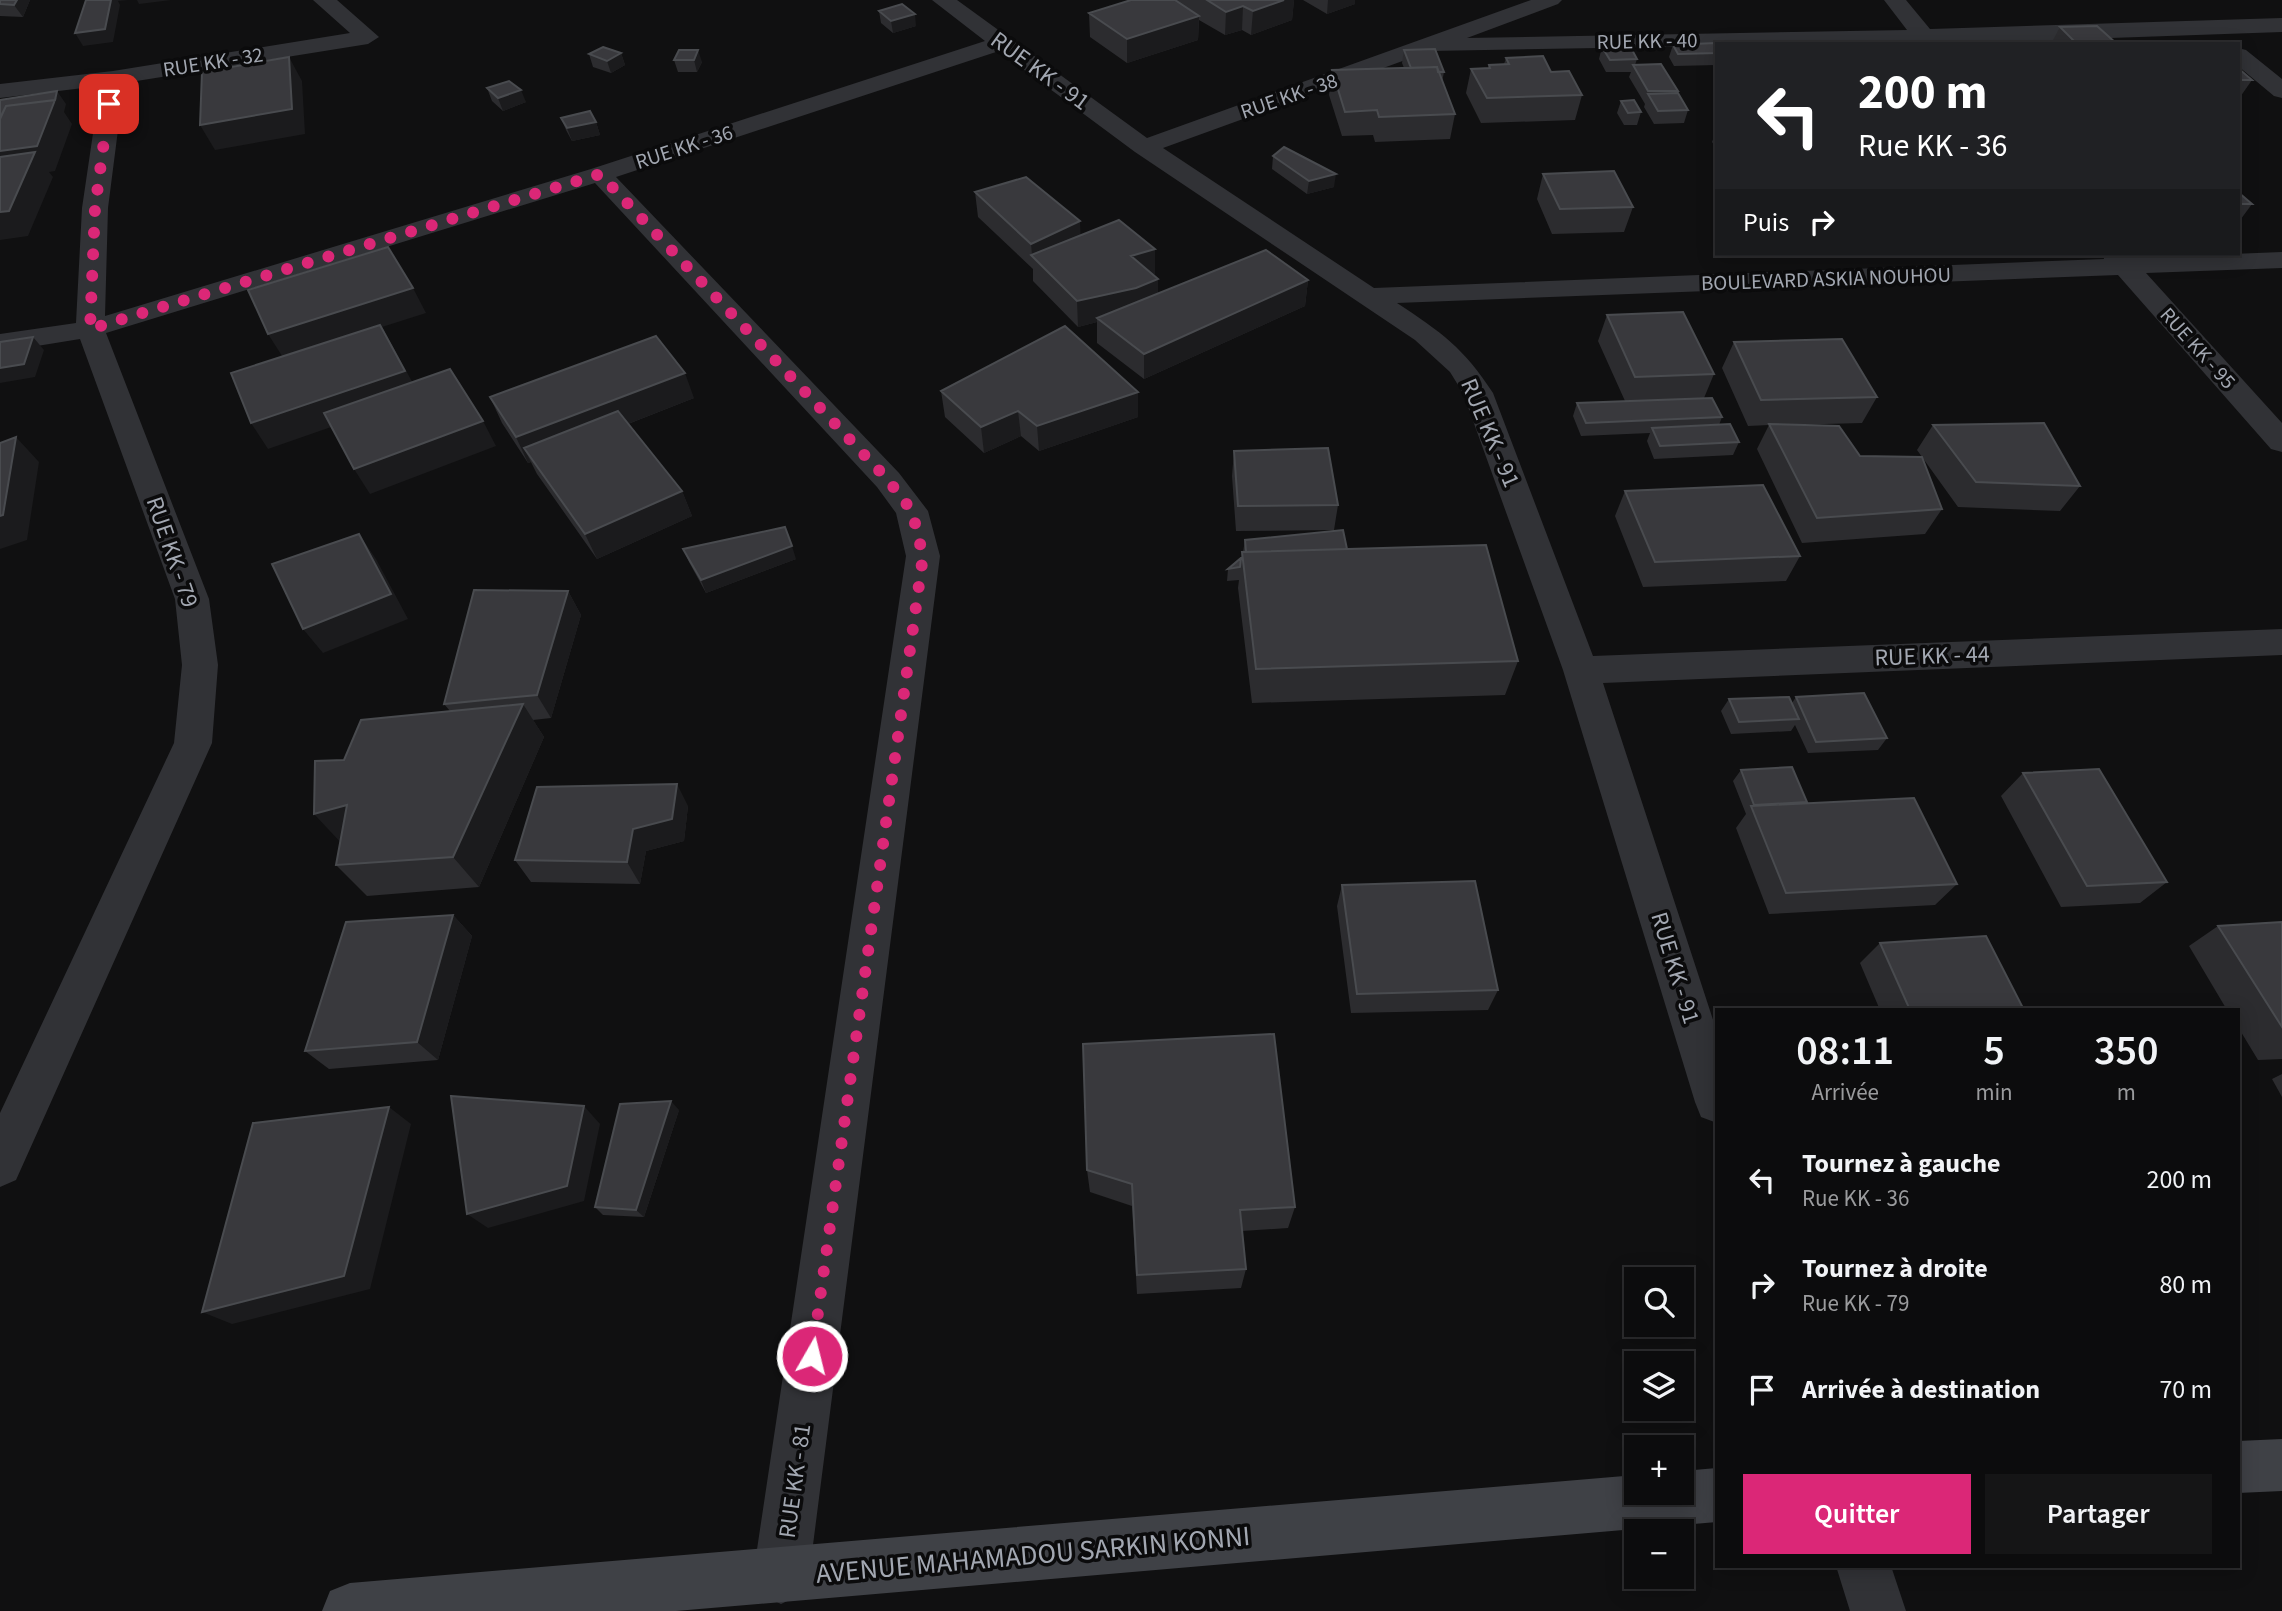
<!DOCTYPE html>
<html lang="fr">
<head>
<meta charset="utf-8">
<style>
	:root { --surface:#0c0c0d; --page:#151516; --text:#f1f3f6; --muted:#9a9b9d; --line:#2c2c2e; --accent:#db2777 }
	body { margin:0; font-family:"Source Sans 3",sans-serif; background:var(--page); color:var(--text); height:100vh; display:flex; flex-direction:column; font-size:26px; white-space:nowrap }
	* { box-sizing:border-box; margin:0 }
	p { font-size:23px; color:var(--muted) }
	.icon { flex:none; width:38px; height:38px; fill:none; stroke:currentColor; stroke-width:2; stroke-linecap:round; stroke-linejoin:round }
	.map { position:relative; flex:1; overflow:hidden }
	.drawer { position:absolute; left:1715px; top:1008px; width:525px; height:560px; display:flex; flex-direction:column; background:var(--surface); border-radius:0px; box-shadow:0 4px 18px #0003,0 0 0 2px var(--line) }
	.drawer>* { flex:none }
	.top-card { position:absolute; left:1715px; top:42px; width:525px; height:214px; border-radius:0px; box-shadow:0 4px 18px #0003,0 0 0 2px var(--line); background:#202124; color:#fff; overflow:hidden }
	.controls { position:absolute; left:1624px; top:1267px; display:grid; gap:14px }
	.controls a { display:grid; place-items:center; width:70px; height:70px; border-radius:0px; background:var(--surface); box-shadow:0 4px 18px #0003,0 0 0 2px var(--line); font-size:35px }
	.pin { position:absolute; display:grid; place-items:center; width:60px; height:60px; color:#fff; margin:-30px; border-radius:14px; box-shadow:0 4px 10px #0006 }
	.me { position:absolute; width:77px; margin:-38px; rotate:8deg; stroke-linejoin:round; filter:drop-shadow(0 0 5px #0008) }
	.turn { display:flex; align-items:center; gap:24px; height:147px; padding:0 28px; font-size:32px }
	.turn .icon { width:91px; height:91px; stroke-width:2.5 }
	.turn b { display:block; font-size:49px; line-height:60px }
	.then { display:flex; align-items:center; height:66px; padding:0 28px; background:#0003; gap:14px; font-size:26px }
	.eta { display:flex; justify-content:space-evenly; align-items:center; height:119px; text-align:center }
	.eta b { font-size:42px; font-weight:600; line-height:49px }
	.primary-button { display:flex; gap:14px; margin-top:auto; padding:14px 28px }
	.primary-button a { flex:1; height:80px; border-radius:0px; background:var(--accent); color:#fff; font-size:28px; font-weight:600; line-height:80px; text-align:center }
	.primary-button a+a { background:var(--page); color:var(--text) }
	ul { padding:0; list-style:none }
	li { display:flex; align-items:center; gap:21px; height:105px; padding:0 28px }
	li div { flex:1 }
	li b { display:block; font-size:26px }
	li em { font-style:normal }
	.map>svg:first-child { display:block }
</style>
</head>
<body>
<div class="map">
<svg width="2282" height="1611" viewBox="0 0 2282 1611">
	<rect width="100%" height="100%" fill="#101011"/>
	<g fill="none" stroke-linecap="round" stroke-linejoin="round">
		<path fill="#313236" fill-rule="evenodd" d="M313,0H337L379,37L368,44L124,83L108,208L105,316L591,169L985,41L932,0H957L1147,138L1531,0H1562L1558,4L1467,38L1907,30L1884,0H1906L1930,29L2282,18V32L1941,44H1717V46L1430,51L1163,148L1374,288L2104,259L2103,254H2128L2132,258L2282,252V268L2146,273L2282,423V452L2271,449L2118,275L1397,303C1441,332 1464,348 1493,393L1593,656L2282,629V655L1603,683L1717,1032V1123L1701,1117L1695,1102L1563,670L1463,393L1450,372L1415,340L1135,152L999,51L616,177L899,473L928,511L940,556L809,1576L800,1595L781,1604L762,1595L753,1576L906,556L896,513L877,487L595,183L106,333L209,599L218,665L212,743L16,1180L0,1187V1113L174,743L182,665L175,599L80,339L0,352V334L76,323L82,208L100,86L0,98V84L113,71L350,33Z
			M2238,48L2246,50L2282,79V98L2274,96L2238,66Z
			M1836,1566H1891L1906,1611H1850Z"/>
		<path fill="#3f4146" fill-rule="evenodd" d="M2282,1439V1491L2238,1493V1441Z
			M1717,1468V1522L676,1611H322L330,1591L350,1583L1636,1475V1493H1682V1471Z"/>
	</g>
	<path fill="#2c2c2f" d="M0,0H30L23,17L0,16Z
		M1131,0H1294L1292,20L1251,35L1242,30L1225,35L1199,20L1198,40L1127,63L1090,37L1089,13Z
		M1303,0H1355V4L1327,14Z
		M879,11L916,26L893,33L881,23Z
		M2060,27L2117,44H2051Z
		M1673,45L1717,46V65L1674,66L1669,57Z
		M1602,47L1637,59L1635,65L1678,91L1677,93L1688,110L1684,123L1654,124L1644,107L1645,104L1629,77L1631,72H1606L1599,59Z
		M679,50L702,62L697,72H678L674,60Z
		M1404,50L1444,72L1442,82L1455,114L1450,139L1375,142L1373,135L1342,136L1329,95L1332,70L1404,68L1402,63Z
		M621,53L625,65L611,73L593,67L589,54Z
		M1506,58L1551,72L1582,95L1575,120L1481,123L1466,93L1471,69L1488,68L1489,65L1504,64Z
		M2238,68L2252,80L2238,100Z
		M487,88L526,102L503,111L492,101Z
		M1621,101L1641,112L1637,125H1624L1617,113Z
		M561,118L596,122L600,135L572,141L566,130Z
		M1717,129V149L1712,142Z
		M1273,156L1334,187L1307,194L1272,169Z
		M1543,174L1633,207L1624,232L1552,234L1537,199Z
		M975,192L1080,221V236L1155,274L1153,275L1158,293L1308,280L1305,306L1144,379L1097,343V322L1078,327L1033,281V269L978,217Z
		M2238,192L2252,204L2238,223Z
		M1607,315L1714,374L1704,398L1722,417L1719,425L1739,442L1733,455L1654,459L1647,441L1650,433L1581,436L1573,416L1577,403L1625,401L1598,341Z
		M1734,342L1877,397L1862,423L1788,425L1860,456L1942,509L1925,534L1802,543L1757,449L1769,425L1748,426L1722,368Z
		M941,391L1138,417L1039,451L1021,436L984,453L945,417Z
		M490,397L694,398L628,424L682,491L692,516L597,559L537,474L531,462L528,463L502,423Z
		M1933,425L2080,486L2060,511L1958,507L1917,450Z
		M1234,451L1338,505L1334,530L1236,531L1232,476Z
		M1625,491L1800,556L1786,581L1643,587L1615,516Z
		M1245,540L1347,549L1518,661L1505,695L1252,703L1238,588L1239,580L1227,581L1228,569L1241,558L1242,552H1243Z
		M683,549L796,559L706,593L689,562Z
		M568,591L581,615L551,718L533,720L544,737L479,887L367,896L336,865L340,842L344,760L450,711L444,704Z
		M1796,697L1887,738L1878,750L1808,753L1795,725L1791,731L1731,734L1721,711L1729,699L1792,703Z
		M1741,770L1807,802L1806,803L1957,884L1935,905L1769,914L1736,828L1746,814L1733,781Z
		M2023,773L2167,882L2140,903L2061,907L2001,796Z
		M688,806L684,841L646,851L640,884L531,882L515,860Z
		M1342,885L1498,990L1488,1010L1351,1013L1337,906Z
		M453,915L472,936L438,1060L329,1069L305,1051Z
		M2282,922V1059L2258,1060L2238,1027V1010H2227L2189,946L2218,926Z
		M1880,943L2024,1010H1880L1860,963Z
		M2282,1074V1097L2272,1079Z
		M679,1110L644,1217L603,1215L595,1207Z
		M1087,1170L1295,1207L1288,1228L1242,1231L1246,1269L1241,1288L1137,1294L1132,1206L1090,1192Z"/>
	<path fill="#1b1b1d" d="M17,0H30L23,17L14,5Z
		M106,0H128L118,1L120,5L113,42L83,46L75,33Z
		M137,0H171L139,4Z
		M1284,0H1294L1292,20L1251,35L1253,11Z
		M1328,0H1355V4L1327,14Z
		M1243,6L1242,30L1225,35L1226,12Z
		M915,14L916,26L893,33L891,21Z
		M1199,16L1198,40L1127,63V39Z
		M698,50L702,62L697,72L694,60Z
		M621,53L625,65L611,73L607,61Z
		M289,57L302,81L305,134L215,150L200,125Z
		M521,90L526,102L503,111L498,98Z
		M57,91L66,104L64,112L72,124L55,171L49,172L53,177L28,236L0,240V116Z
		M596,122L600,135L572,141L567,128Z
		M1336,174L1334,187L1307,194L1309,181Z
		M1080,221L1081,246L1032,255L1031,244Z
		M1155,249V274L1131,281V256Z
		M1158,279V304L1097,318V322L1078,327L1077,301Z
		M1308,280L1305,306L1144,379V354Z
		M413,288L426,313L382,327L420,396L268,449L251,423L284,359L268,334Z
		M33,337L44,350L35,377L0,383V368Z
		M685,373L694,398L533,461L524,448L531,462L528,463L516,437Z
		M1138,392V417L1039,451L1037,426Z
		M1018,411L1021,436L984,453L981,427Z
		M483,421L496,446L370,494L354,469Z
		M16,437L39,462L27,540L0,549V516Z
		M682,491L692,516L597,559L585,534Z
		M359,534L376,559L408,619L323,653L303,629Z
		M792,546L796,559L706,593L701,580Z
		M568,591L581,615L551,718L537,695Z
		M523,704L544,737L479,887L453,857Z
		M677,784L688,806L684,841L646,851L640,884L627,862L633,829Z
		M347,805L344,846L314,814Z
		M453,915L472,936L438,1060L417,1042Z
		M671,1101L679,1110L644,1217L636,1210Z
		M584,1106L600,1124L584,1201L488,1228L467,1214Z
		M389,1107L411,1124L370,1289L232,1324L202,1312Z"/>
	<path fill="#39393d" stroke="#494b4f" stroke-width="2" d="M0,0H17L14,5L0,4Z
		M86,0H111L105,29L75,33Z
		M1131,0H1175L1199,16L1127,39L1089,13Z
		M1207,0H1284L1253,11L1243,6L1226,12Z
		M902,4L915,14L891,21L879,11Z
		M2097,26L2117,44H2077L2060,27Z
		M1715,43L1717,46V53L1678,54L1673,45Z
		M1630,46L1637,59L1610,60L1602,47Z
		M603,47L621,53L607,61L589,54Z
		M1435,49L1444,72H1438L1437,67L1411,68L1404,50Z
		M679,50H698L694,60H674Z
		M1543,56L1551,72L1569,71L1582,95L1487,98L1471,69L1490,68L1489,65L1509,64L1506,58Z
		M289,57L292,109L200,125L202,72Z
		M1661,64L1678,91H1648L1633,65Z
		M1437,67L1455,114L1379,117L1377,110L1345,112L1332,70Z
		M2238,68L2252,80H2238Z
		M509,81L521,90L498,98L487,88Z
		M57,91L55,100L6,106L1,116H0V100Z
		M1678,93L1688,110L1658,111L1648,94Z
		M55,100L37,146L0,151V119L6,106Z
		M1634,100L1641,112L1628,113L1621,101Z
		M590,111L596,122L567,128L561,118Z
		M1284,147L1336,174L1309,181L1273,156Z
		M35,152L9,211L0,212V157Z
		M1614,171L1633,207L1560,209L1543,174Z
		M1026,177L1080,221L1031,244L975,192Z
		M2238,192L2252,204H2238Z
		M1119,220L1155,249L1131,256L1158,279L1136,288L1077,301L1031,255Z
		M388,247L413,288L268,334L248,290Z
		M1266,250L1308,280L1144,354L1097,318Z
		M1683,312L1714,374L1635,377L1607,315Z
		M380,325L405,371L251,423L231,373Z
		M1065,326L1138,392L1037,426L1018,411L981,427L941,391Z
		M656,336L685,373L516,437L490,397Z
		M33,337L24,364L0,368V342Z
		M1842,339L1877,397L1761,400L1734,342Z
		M450,369L483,421L354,469L324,413Z
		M1712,398L1722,417L1586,423L1577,403Z
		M618,411L682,491L585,534L524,448Z
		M2044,423L2080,486L1976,482L1933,425Z
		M1730,424L1739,442L1660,446L1652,428Z
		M1769,424L1839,426L1860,456L1922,457L1942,509L1817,518Z
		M16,437L3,515L0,516V443Z
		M1328,448L1338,505L1238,506L1234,451Z
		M1763,485L1800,556L1655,562L1625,491Z
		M785,527L792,546L701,580L683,549Z
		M1343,530L1347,549L1246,552L1245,540Z
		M359,534L391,594L303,629L272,564Z
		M1486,545L1518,661L1256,669L1242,552Z
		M1241,558L1240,567L1228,569Z
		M474,590L568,591L537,695L444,704Z
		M1864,693L1887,738L1816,742L1796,697Z
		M1789,697L1799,719L1739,722L1729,699Z
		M523,704L453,857L336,865L347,805L314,814L315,761L344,760L361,720Z
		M1792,767L1807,802L1754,805L1741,770Z
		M2099,769L2167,882L2087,886L2023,773Z
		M677,784L672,819L633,829L627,862L515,860L537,787Z
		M1914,798L1957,884L1786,893L1751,806Z
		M1475,881L1498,990L1357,994L1342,885Z
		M453,915L417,1042L305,1051L346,922Z
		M2282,922V1027L2218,926Z
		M1986,936L2024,1010H1910L1880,943Z
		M1274,1034L1295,1207L1240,1210L1246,1269L1137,1275L1132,1184L1087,1170L1083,1044Z
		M451,1096L584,1106L567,1186L467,1214Z
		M671,1101L636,1210L595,1207L620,1104Z
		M389,1107L344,1276L202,1312L253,1123Z"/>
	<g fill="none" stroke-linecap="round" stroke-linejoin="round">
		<path stroke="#db2777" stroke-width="12" stroke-dasharray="0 21.6" d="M109,104L95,208L90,329L600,174L888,480L912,511L923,556L812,1356"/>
	</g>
	<g text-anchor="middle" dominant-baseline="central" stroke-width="7" stroke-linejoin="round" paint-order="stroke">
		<g font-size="21" fill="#a2a7b1" stroke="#0b0b0c">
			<text transform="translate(1647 41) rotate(-1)">RUE KK - 40</text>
			<text transform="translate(213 62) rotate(-9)">RUE KK - 32</text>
			<text transform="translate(1289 96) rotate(-19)">RUE KK - 38</text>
			<text transform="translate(684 147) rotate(-18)">RUE KK - 36</text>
			<text transform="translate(1826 279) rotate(-2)">BOULEVARD ASKIA NOUHOU</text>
			<text transform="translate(2198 348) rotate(48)">RUE KK - 95</text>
		</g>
		<g font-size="24" fill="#a2a7b1" stroke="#0b0b0c">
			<text transform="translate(1040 71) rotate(36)">RUE KK - 91</text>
			<text transform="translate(1490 433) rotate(67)">RUE KK - 91</text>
			<text transform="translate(172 552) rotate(71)">RUE KK - 79</text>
			<text transform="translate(1932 656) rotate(-2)">RUE KK - 44</text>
			<text transform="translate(1675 968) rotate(73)">RUE KK - 91</text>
			<text transform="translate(795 1481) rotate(-82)">RUE KK - 81</text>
		</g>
		<g font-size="28" fill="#a2a7b1" stroke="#0b0b0c">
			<text transform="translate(1033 1555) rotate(-5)">AVENUE MAHAMADOU SARKIN KONNI</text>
		</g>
	</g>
</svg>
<div class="controls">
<a><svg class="icon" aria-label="search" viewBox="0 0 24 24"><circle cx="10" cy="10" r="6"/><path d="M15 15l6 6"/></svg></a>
<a><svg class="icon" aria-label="layers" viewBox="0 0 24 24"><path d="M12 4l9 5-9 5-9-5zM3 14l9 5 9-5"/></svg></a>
<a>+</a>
<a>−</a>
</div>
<div class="pin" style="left:109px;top:104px;background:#d93025"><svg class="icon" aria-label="arrive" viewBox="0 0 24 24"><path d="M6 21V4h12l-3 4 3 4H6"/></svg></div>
<svg class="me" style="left:812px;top:1356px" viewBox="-20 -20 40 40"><circle r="17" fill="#db2777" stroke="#fff" stroke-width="3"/><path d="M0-11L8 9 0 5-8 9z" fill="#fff"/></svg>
<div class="top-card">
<div class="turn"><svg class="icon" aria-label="left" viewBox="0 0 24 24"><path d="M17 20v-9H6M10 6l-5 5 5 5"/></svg><div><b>200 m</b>Rue KK - 36</div></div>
<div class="then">Puis<svg class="icon" aria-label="right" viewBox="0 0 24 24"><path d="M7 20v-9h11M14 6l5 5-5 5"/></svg></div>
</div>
<section class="drawer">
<div class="eta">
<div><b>08:11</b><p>Arrivée</p></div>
<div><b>5</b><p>min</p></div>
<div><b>350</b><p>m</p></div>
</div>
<ul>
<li><svg class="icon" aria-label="left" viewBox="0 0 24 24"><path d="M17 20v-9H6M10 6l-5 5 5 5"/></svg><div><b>Tournez à gauche</b><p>Rue KK - 36</p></div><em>200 m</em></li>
<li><svg class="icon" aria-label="right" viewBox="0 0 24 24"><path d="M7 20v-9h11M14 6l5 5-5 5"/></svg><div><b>Tournez à droite</b><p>Rue KK - 79</p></div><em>80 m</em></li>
<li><svg class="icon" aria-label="arrive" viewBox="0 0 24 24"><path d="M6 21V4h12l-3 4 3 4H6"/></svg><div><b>Arrivée à destination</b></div><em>70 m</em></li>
</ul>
<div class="primary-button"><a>Quitter</a><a>Partager</a></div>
</section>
</div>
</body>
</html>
